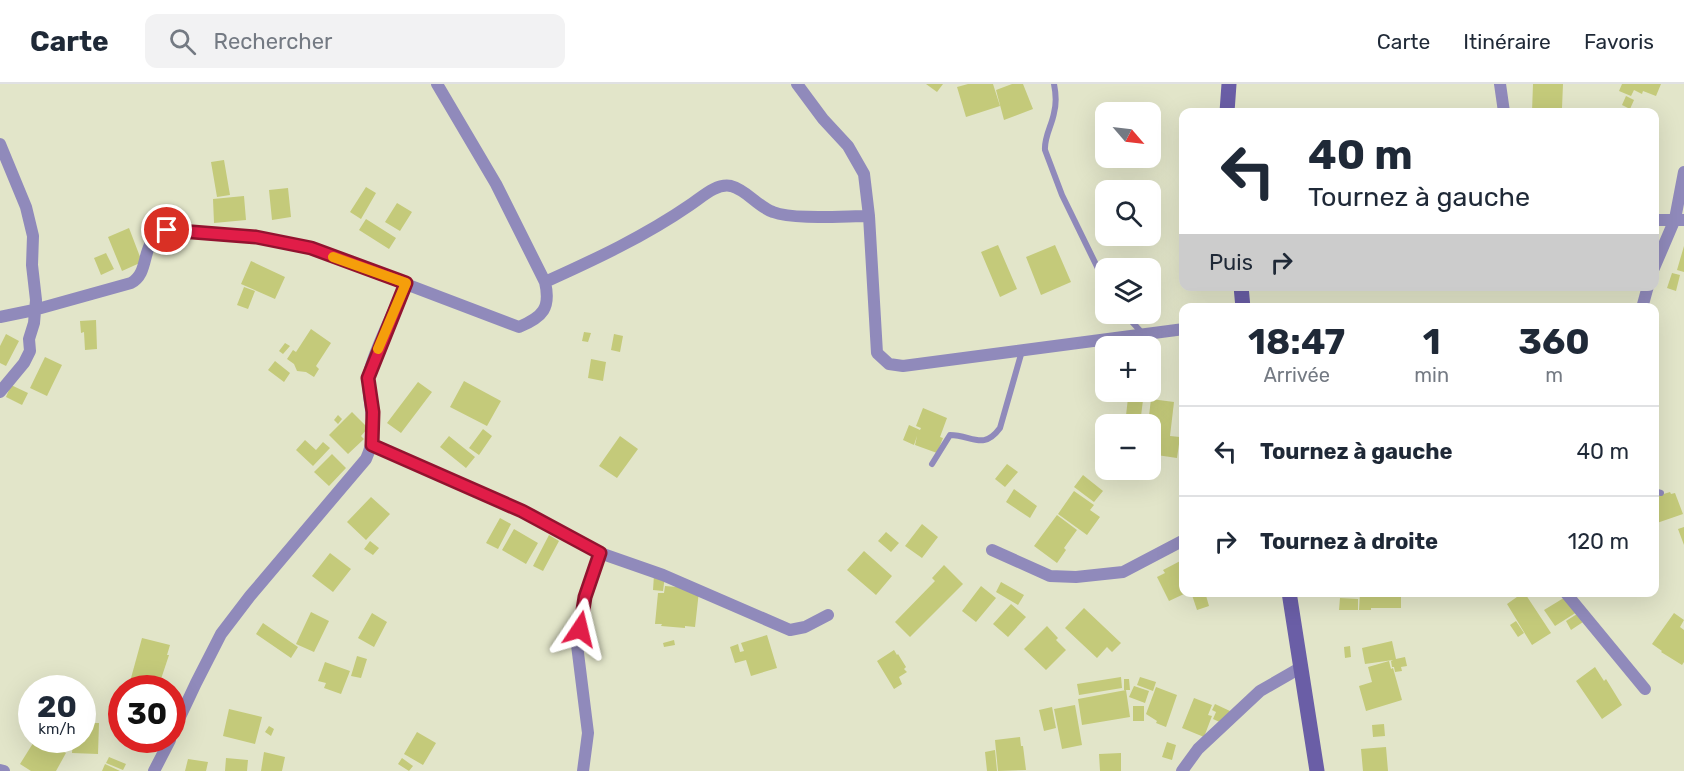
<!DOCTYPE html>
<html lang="fr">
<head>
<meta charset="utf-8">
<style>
	:root { --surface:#fff; --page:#f2f2f3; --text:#1f2937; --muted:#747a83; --line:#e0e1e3 }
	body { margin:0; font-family:Rubik,sans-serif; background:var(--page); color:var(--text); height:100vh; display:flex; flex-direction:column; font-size:22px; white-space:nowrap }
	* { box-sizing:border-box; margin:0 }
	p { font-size:20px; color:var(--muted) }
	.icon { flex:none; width:33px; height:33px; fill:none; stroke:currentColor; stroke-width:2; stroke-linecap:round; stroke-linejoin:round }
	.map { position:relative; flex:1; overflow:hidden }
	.panel { position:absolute; left:1179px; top:219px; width:480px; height:294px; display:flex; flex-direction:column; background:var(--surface); border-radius:12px; box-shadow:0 6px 24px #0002 }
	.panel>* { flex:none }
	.hud { position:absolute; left:1179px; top:24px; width:480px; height:183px; border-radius:12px; box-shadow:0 6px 24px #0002; background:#fff; color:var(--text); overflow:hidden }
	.needle { width:39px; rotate:118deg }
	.fabs { position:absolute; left:1095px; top:18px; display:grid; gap:12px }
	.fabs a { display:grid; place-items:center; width:66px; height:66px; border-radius:12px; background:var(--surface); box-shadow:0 6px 24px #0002; font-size:30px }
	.speed { position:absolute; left:18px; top:591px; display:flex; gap:12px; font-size:30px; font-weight:700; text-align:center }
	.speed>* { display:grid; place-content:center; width:78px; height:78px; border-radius:50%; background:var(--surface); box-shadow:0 6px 24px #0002; line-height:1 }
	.speed small { font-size:15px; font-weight:400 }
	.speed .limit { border:9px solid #d22; background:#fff; color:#111 }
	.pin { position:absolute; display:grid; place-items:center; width:51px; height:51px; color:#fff; margin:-26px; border:3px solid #fff; border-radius:50%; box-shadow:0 2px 6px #0007 }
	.me { position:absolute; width:66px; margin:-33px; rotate:10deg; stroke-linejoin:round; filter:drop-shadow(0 0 4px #0008) }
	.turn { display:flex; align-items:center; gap:21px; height:126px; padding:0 30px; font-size:27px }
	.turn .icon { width:78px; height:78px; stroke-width:2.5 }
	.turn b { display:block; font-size:42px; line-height:51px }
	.then { display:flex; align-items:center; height:57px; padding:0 30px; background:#0003; gap:12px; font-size:22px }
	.eta { display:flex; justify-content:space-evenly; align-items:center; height:102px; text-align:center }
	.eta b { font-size:36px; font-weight:700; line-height:42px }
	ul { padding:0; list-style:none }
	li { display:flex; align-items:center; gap:18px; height:90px; padding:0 30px; border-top:2px solid var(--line) }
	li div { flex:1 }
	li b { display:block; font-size:22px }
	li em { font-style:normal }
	header { display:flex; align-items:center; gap:36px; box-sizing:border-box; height:84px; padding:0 30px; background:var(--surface); border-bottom:2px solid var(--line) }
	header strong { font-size:28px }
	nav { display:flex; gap:33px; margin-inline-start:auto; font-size:21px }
	.search { width:420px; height:54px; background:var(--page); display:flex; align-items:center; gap:15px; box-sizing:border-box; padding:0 21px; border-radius:12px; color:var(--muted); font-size:22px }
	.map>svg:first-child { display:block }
</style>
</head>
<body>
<header>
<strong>Carte</strong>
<div class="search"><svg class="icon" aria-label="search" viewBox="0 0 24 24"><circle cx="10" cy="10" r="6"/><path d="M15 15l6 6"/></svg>Rechercher</div>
<nav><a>Carte</a><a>Itinéraire</a><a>Favoris</a></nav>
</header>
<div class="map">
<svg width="1684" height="687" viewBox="0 0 1684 687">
	<rect width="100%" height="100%" fill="#e2e5c9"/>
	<path fill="#c4ca7a" d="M926,0H943L937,8Z
		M968,0H993L1000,22L966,33L957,3Z
		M1012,0H1023L1033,25L1004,36L996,6Z
		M1533,0H1563L1562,24H1558V28H1532Z
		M1622,0H1661L1656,12L1643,7L1642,10L1634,6L1631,12L1619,7Z
		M1626,12L1634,16L1630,25L1622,21Z
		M224,76L230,111L217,113L211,78Z
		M366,103L376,109L361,135L350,128Z
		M288,104L291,133L272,136L269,106Z
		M244,112L246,136L214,139L213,115Z
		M397,119L412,128L400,147L385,138Z
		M366,135L396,154L389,165L359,146Z
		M129,144L142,178L122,187L108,153Z
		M998,161L1017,205L1000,213L981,168Z
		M1055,161L1071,198L1041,211L1026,173Z
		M1684,162V188L1677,186Z
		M106,169L114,185L101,191L94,174Z
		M251,177L285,193L275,215L241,200Z
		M1672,189L1680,191L1676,207L1667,204Z
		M244,203L255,207L248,225L237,221Z
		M96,236L97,265L85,266L84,248L81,249L80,237Z
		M311,245L331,259L316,282L319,285L314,293L306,288L297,287L294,280L287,275L293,266L296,268Z
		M584,248L591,249L588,258L582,257Z
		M6,250L19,257L6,282L0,279V262Z
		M614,250L623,252L620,268L611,266Z
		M285,259L290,262L283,270L279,267Z
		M45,273L62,281L47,312L30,304Z
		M591,275L606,278L603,297L588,294Z
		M275,277L290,289L284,298L268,286Z
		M464,297L501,317L487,342L450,323Z
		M418,298L432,308L401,349L387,339Z
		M11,301L28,309L22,321L6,313Z
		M1128,314L1143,316L1140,340H1125Z
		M1151,315L1174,318L1170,352L1180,353L1177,374L1150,370V340H1148Z
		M923,324L947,334L940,353L943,354L937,369L915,361L917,352L914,361L903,356L909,341L920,346L921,344L916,342Z
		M352,328L368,344L361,352L364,355L348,370L329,351Z
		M338,331L342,335L338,340L334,336Z
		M483,345L492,352L479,371L469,364Z
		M449,352L475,373L466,384L440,363Z
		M620,352L638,365L617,394L599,382Z
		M305,356L316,366L323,358L330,364L313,382L296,366Z
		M332,370L346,384L329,402L314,388Z
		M1007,380L1018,388L1005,403L995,395Z
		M1083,391L1103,407L1094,418L1074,403Z
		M1014,405L1037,422L1030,434L1006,418Z
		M1074,407L1094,421L1090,426L1100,433L1087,451L1058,430Z
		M1670,408L1671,410L1675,409L1683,430L1654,440V413Z
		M371,413L390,430L366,456L347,438Z
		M1057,431L1077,446L1064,464L1066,466L1057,479L1034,462Z
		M500,434L511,440L498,465L486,459Z
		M922,440L938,453L922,474L905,462Z
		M1684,443V461L1678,445Z
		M514,445L538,459L526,480L502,466Z
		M886,448L899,459L891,468L878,457Z
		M549,451L559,457L543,487L533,482Z
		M370,457L379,464L373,471L364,465Z
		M864,467L892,492L876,511L847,486Z
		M330,469L351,485L333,508L312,492Z
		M1184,475V510L1169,517L1157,493L1165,489L1163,486Z
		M944,481L963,500L910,553L895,538L935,497L932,494Z
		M654,491L665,492L663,507L653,506Z
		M1001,498L1024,511L1018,521L996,508Z
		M665,502L689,504L699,507L695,543L685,542V544L661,542L662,540H655L658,509H664Z
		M981,502L996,514L976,538L962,527Z
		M1191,508H1205L1209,522L1197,526Z
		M1360,508H1404V512H1401V524H1371V526H1359Z
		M1524,508L1551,549L1532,561L1507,520Z
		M1567,512L1577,528L1555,542L1544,526Z
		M1340,514L1358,515V526H1339Z
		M1011,520L1026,533L1008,553L993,540Z
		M1084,524L1121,559L1112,568L1107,563L1097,574L1065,544Z
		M311,528L329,537L314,568L296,560Z
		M372,529L387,538L374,563L358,554Z
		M1674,529L1684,536L1680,543L1684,546V578L1682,581L1661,568L1662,567L1652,560Z
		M1577,530L1583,538L1571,546L1566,537Z
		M1516,537L1524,549L1518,553L1510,541Z
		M263,539L298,563L291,574L256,550Z
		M1047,542L1058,554L1056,556L1066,566L1046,586L1024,565Z
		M767,551L777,584L751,592L746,576L735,579L730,563L738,560L740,568L744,567L741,559Z
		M142,554L170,561L167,571H169L159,601L131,594Z
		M674,556L675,561L664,563L663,559Z
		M1392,557L1396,575L1405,573L1407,582L1401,583L1402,587L1395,588L1394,583H1392L1391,577L1393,576L1365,580L1362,564Z
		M1350,562L1351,573L1345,574L1344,563Z
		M894,566L897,571L898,570L906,583L904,585L907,588L899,593L902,600L894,605L877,577Z
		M357,572L367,575L361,594L351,592Z
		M1389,577L1391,585L1393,584L1402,616L1366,627L1359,602L1372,598L1368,583Z
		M325,578L350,587L341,610L324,604L326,599L318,597Z
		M1595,583L1604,597L1606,595L1622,621L1602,635L1576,597Z
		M1121,593L1122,604L1079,611L1077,600Z
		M1140,593L1156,598L1153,607L1137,601Z
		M1124,595H1129L1130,606H1124Z
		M134,596L141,599L138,604L131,603Z
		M1134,602L1149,607L1145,619L1129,613Z
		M1156,603L1177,611L1166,643L1156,639L1157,637L1146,630Z
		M1126,606L1130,633L1082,641L1078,615Z
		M1194,614L1212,621L1208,631L1212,632L1204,653L1182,644Z
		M1215,620L1230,627L1224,640L1213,635L1216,628L1212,626Z
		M1075,621L1082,661L1062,665L1054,625Z
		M1133,622H1144V637H1133Z
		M1052,623L1056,644L1044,647L1039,626Z
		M229,625L262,633L255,660L223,652Z
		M82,639H99L98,670L72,669L73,656H82Z
		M1384,640L1385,652L1373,653L1372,641Z
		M269,642L274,645L271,652L265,648Z
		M417,648L436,659L423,681L404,670Z
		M1020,653L1021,662H1023L1026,686L998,687L995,656Z
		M35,656H43L66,669L56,687H31L20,680Z
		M1167,658L1176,661L1172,676L1162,673Z
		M1386,663L1388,687H1363L1361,665Z
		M995,666L997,687H987L985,668Z
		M264,668L285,673L282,687H261Z
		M1121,669V687H1100L1099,670Z
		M109,673L126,680L123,686L106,679Z
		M226,674L248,676L247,687H225Z
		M402,674L413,682L409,687L398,680Z
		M188,675L208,678L206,687H185Z
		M105,680L120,687H102Z"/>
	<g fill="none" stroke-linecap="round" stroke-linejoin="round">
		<path stroke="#908abb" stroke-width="6" d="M1054,0C1056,10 1057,18 1054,29C1052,41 1044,53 1045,66L1062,111L1106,201
			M1125,230L1143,250
			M932,380L950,351C972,351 983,367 1000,344L1022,267
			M1654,407L1661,409"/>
		<path stroke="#908abb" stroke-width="12" d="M797,0L823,35L848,62L864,90L869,132L877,269L889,280L903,282L1184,245
			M1500,0L1504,28
			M0,60L26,123L33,152L32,181L36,216L34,239L29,255L30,267L24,279L0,308
			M1654,136H1684
			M1654,184L1675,135L1684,88
			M545,198C596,175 645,152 690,121C702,113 716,99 731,102C747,106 758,123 773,128C794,136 844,132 869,132
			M1642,224L1648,202
			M0,233L34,226L131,199C152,188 138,156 167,146L256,153L311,164L519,243C543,233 551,224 545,198L496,100L437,0
			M372,361L522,427L600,469L663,491L790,546L805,543L828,531
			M992,466L1050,492L1076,493L1123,488L1184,456
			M1565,508L1645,605
			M172,650L196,599L221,550L250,512L366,375C380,345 368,325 368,296C368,279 398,219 406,199
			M0,686L4,687
			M154,687L170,656
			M583,687L588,649L577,561L585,513L600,469
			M1182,687L1198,665L1260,607L1300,584"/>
		<path stroke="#6a5ea6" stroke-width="15" d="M1227,28L1229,0
			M1241,202L1243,224
			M1289,508L1317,687"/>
	</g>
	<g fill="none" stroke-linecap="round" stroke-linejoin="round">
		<g stroke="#92132f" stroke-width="15">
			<path id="route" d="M167,146L256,153L311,164L406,199L368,294L373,328L372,361L522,427L600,469L585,513L580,545"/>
		</g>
		<use href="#route" stroke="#e11d48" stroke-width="10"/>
		<path stroke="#f59e0b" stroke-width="10" d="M333,173L406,199L378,265"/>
	</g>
</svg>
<div class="fabs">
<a><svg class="needle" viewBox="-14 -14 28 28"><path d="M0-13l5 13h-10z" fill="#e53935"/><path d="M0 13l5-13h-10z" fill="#747a83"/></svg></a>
<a><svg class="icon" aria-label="search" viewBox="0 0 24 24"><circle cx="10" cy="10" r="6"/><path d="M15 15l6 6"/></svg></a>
<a><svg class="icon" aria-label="layers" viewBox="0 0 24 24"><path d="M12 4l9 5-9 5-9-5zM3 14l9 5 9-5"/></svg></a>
<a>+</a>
<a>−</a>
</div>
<div class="speed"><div>20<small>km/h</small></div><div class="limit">30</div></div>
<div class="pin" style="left:167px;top:146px;background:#d93025"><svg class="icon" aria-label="arrive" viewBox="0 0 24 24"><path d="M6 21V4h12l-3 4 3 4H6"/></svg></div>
<svg class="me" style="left:580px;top:545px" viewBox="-20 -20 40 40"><path d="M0-17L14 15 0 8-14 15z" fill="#e11d48" stroke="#fff" stroke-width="4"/></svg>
<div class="hud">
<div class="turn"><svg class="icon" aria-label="left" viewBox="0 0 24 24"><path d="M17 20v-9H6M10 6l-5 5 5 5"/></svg><div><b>40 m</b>Tournez à gauche</div></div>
<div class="then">Puis<svg class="icon" aria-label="right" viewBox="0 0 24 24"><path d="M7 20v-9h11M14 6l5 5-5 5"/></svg></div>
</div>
<section class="panel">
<div class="eta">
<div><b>18:47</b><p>Arrivée</p></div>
<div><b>1</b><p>min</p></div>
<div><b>360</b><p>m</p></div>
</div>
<ul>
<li><svg class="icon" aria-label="left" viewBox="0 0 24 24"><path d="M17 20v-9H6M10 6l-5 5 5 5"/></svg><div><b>Tournez à gauche</b></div><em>40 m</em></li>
<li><svg class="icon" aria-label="right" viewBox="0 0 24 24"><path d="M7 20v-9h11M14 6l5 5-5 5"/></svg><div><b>Tournez à droite</b></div><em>120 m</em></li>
</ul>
</section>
</div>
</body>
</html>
